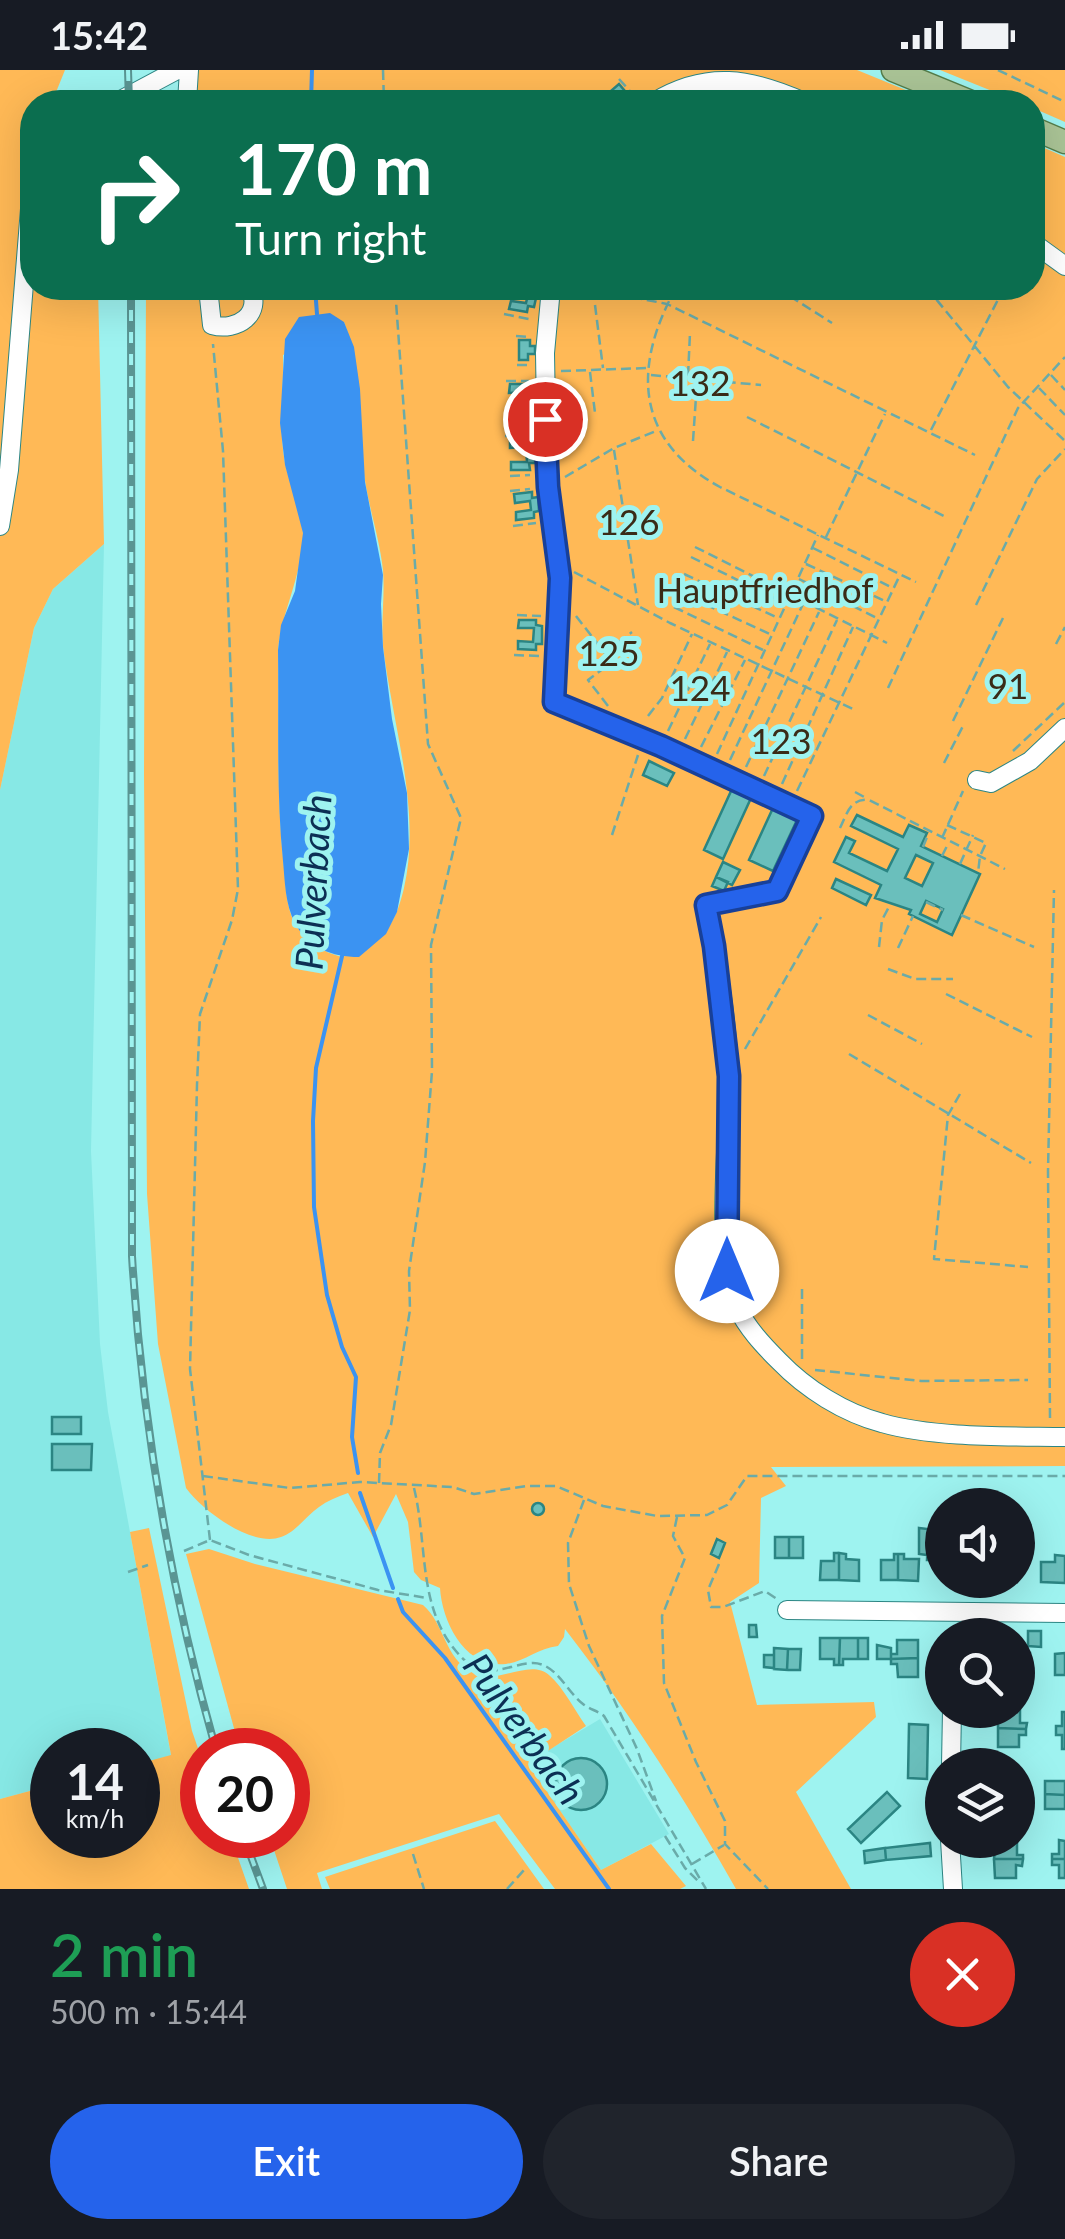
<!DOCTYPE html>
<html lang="en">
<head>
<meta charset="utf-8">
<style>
	:root { --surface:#171b24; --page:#20242c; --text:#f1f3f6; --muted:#9ea1a6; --accent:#2563eb }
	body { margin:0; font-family:Lato,sans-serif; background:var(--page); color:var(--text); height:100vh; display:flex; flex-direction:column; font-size:38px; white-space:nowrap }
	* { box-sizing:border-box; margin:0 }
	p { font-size:32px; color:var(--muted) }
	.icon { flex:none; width:55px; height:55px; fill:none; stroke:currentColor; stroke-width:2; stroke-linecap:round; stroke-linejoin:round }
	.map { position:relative; height:1819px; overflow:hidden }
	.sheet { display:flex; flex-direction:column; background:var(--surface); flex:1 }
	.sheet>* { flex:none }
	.guide { position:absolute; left:20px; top:20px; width:1025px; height:210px; border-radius:40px; box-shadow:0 10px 40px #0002; background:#0b6e4f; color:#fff; overflow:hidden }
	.buttons { position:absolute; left:925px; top:1418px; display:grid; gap:20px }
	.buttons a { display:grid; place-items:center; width:110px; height:110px; border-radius:50%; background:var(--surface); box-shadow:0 10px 40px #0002; font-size:50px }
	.speed { position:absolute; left:30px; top:1658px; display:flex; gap:20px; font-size:50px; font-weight:700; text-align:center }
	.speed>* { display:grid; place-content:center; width:130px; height:130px; border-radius:50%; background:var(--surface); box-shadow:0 10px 40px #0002; line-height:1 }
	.speed small { font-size:25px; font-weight:400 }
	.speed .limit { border:15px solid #d22; background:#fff; color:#111 }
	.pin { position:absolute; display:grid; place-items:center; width:85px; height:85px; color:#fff; margin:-42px; border:5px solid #fff; border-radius:50%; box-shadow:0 2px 10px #0007 }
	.me { position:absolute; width:110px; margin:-55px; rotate:0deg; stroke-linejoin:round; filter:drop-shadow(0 0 8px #0008) }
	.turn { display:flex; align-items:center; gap:35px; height:210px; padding:0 50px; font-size:45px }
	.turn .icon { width:130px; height:130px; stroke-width:2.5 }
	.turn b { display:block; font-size:70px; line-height:85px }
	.round { display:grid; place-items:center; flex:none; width:105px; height:105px; border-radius:52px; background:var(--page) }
	.summary { display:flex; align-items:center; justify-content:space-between; height:170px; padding:0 50px }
	h1 { font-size:60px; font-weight:600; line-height:75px; color:#1e9e55 }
	.cta { display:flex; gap:20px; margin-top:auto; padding:20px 50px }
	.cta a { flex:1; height:115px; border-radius:60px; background:var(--accent); color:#fff; font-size:40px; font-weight:600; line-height:115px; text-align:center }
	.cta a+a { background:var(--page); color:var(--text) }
	.status { display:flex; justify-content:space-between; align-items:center; height:70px; padding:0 50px; background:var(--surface); direction:ltr }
	.status svg { height:28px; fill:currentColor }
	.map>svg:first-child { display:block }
</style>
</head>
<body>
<div class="status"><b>15:42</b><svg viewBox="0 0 49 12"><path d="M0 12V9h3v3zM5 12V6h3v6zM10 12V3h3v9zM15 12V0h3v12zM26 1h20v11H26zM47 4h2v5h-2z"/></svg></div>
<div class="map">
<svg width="1065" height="1819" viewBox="0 0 1065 1819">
	<rect width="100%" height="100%" fill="#9ef3f0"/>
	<path fill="#87e8e5" d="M104,474L91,1081L100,1274L108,1342L171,1686L138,1694V1680H52V1715L0,1729V720L34,558L53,519Z
		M600,1649L669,1764L601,1800L527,1693Z"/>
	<path fill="#ffb956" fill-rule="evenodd" d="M0,0H65L52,32H32V68L24,87L23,102L32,103V218H98L104,474L53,519L34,558L0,720Z
		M196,0H857L935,32H196Z
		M940,0H1065V52L1033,38L1032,32H1019Z
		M1033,73L1065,87V1396L771,1397L786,1416L761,1428L759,1513L730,1532L757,1635L874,1632L876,1647L796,1722L851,1819H736C685,1729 628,1640 565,1559L564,1567L558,1576C538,1578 524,1592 506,1594C465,1599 442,1552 440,1518L421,1510L414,1502L408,1452L396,1424L373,1467L348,1423C337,1427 327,1431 319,1437C306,1446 296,1462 281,1467C252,1478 202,1440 186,1418L158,1274L147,1124L144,704L146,218H1032ZM344,252C362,299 359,346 363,395C366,430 379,464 383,500C385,525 381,550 383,576C392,653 422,740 404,818C393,864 382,866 343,887C323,883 304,870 294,852C286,835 286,816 284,798C276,726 279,653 278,580C282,541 301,508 303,468C304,442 290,417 285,393C278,356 284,321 283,285Z
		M149,1458L192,1661L202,1690V1765H230L249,1819H0V1729L52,1715V1765H138V1694L171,1685L130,1462Z
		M209,1479L255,1494L423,1535C445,1554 444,1588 473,1603C497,1616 529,1588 549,1605C564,1618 575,1641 586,1656L528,1694L601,1800L651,1774L686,1816L680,1819H555L499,1744L317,1803L322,1819H287L269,1765H288V1680H240L186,1484Z
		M495,1751L544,1819H330L325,1807Z"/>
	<path fill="#3b93f2" d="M330,243L344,252L354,277L360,319L365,412L383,505L381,534L383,577L392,649L407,723L409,779L397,842L386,864L359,887C332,887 308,878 295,853C285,834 285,812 283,791C276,722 279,650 278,580L281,555L295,521L303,463L285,395L280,353L285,269L299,247Z"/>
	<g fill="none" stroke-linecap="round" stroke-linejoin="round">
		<path stroke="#3b93f2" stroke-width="4" d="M311,32L312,0
			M315,218L317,244
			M343,882L316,998L313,1051L314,1137L327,1225L342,1277L356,1307L352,1367L358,1403
			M360,1423L393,1518
			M398,1529L403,1542L445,1588L609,1819"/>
	</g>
	<path fill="#6abfbc" stroke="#2b8583" stroke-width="2.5" fill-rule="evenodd" d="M619,14L630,27L628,32H620L622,31L612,20Z
		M517,218L538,219L534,237L528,236L527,242L509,239L511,231L526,233L529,220Z
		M519,270H530V276H535V284H528V290H519Z
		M510,314H528V320H534V339H528V345H510V337H525V322L509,323Z
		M528,369V375L535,374V393H529L530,400H511V392H527L526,377L510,378V370Z
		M532,422V428L538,427L539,441L534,442V448L516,450V442L531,440L530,431L515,433L514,424Z
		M519,550H536V555L542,556V574H536V580L518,579V571L533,572L534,558H518Z
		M649,691L674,703L667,716L643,705Z
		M732,719L751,728L723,789L704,780Z
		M773,738L797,750L773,801L749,790Z
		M857,745L903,767L909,755L927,763L921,776L980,804L952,865L909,844L911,840L875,828L881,815L834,792L846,767L855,771L849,783L887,801L898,779L851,756ZM916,785L933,793L922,816L905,808ZM926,831L943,839L937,852L920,844Z
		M723,792L740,800L732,815L716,807Z
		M716,807L728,812L724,821L712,816Z
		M836,809L871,825L866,835L832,818Z
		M52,1347H81V1364H52Z
		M52,1374H92L91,1400H52Z
		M532 1439a6 6 0 1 1 12 0a6 6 0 1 1-12 0Z
		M919,1458L928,1459L927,1485L919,1484Z
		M775,1467H789V1488H775Z
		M789,1467H803V1488H789Z
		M717,1469L725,1473L719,1488L711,1484Z
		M928,1469H937V1490H927Z
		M937,1469H942V1490H937Z
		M834,1483H839V1510H820L821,1491H834Z
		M839,1483L846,1484V1489L859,1490V1511L839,1510Z
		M894,1484H898V1510H881V1490H894Z
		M898,1484H904V1489H919L918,1511L898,1510Z
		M1055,1485L1065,1486V1513L1041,1512V1492H1055Z
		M749,1555H756L757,1567H749Z
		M1028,1561H1041V1577L1028,1576Z
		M820,1568H840L839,1595H834V1589H820Z
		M840,1568H858V1589H843V1595H839Z
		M858,1568H868V1589H858Z
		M897,1570H918V1588L891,1589V1584H897Z
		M877,1575L891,1578V1589H877Z
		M774,1578L788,1579L787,1600L774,1599Z
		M788,1579H801L800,1600H787Z
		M1018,1583H1030V1605H1018Z
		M1065,1583V1605H1055V1584Z
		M764,1585H774V1598L764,1597Z
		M918,1588V1607H898L897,1594H891V1589Z
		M998,1640H1020V1653H1027L1026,1659L998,1658Z
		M1062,1642H1065V1679H1062V1665H1056V1656H1062Z
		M909,1654L928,1655L927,1709L908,1708Z
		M998,1658L1026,1659V1665H1019V1677H998Z
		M555 1714a26 26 0 1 1 52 0a26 26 0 1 1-52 0Z
		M1045,1711H1065V1725L1045,1724Z
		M887,1722L900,1736L861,1773L848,1759Z
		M1045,1724L1065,1725V1739H1045Z
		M996,1770H1017V1785H1023V1789H994Z
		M1059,1770L1065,1771V1789H1052V1784H1059Z
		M930,1773L931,1786L886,1790L885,1778Z
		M885,1778L886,1790L865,1793L864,1781Z
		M994,1789H1023L1022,1796L1016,1795V1808H995Z
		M1052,1789H1065V1808H1059V1795H1052Z"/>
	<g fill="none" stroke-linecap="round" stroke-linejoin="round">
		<g stroke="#2d8684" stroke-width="20">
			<path id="minor" d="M117,32L177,0
				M187,32L189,0
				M654,32C707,0 750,8 804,32
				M1032,172L1065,196
				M208,218L212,255C237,262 263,244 250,218
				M551,218L545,283L547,404L560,508L553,632L661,676L812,745L777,821L706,835C717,891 728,952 729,1009C729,1069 714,1185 737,1237C747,1258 763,1275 779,1291C806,1319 844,1343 882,1353C934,1368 1010,1366 1065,1367
				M0,456L9,400L32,114
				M977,710L991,713L1030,691L1065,658
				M787,1540L1065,1543
				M951,1695L952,1640
				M950,1770L953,1819"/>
		</g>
		<g stroke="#557d4a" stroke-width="25">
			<path id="major" d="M893,0L971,32
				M1032,58L1065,72"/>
		</g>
		<path stroke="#6aaba9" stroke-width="2.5" stroke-dasharray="10 5" stroke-linecap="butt" d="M383,0L384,32
			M998,0L1065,32
			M619,9L636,28
			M588,218L667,234L975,385
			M676,218C632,297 635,371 720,417L916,512
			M777,218L832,253
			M927,218L1008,317L1065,371
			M595,235L603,298
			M504,244L529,249
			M516,266L529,267
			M517,295H529
			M561,301L648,298
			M590,302L595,343
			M651,305L761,315
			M1051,305L1065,320
			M688,306L690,263
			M506,311H529
			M1039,318L1065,345
			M747,347L946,447
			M506,349H529
			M931,360L1004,218
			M505,366H529
			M693,371L697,312
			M614,380L638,535
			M510,406L530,405
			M565,407L614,378L656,361
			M510,421L530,419
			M513,456L536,453
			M826,467L885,344
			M695,477L887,573
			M813,478L891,517
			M691,487L784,533
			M806,494L885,531
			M574,502L670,553L855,640
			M684,504L778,548
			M799,509L877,548
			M678,522L772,565
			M976,535L1037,409L1065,379
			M674,537L763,580
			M517,545L541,546
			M576,546L611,591
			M1056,574L1065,557
			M606,582L632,562
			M514,585L539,586
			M888,618L1018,338L1065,287
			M608,636L588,610L616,589
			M648,646L662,628L692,564
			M953,651L1003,548
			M668,661L710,574
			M685,669L727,582
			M701,677L745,590
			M1013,681L1065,632
			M717,684L818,465
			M730,690L803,534
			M944,693L963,656
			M746,697L819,542
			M764,706L837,550
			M782,714L853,557
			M797,721L899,507
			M855,722L868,729
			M947,755L986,773L980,786L978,803
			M840,758C847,744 850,728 869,730L1005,799
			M612,765L638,685
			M942,768L963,721
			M923,777L927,767
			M942,786L948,774
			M960,794L973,765
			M926,832L943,840
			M961,845L1034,877
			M879,877L882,850L890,835
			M898,878L913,846
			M888,899L915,909H953
			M946,924L1032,967
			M868,945L922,974
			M745,979L821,847
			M849,984L1031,1093
			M960,1024L948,1045L934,1189L1028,1197
			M802,1219V1291
			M815,1300L921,1311L1028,1310
			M1050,1348L1048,1101L1054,820
			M203,1406L290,1418L360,1412L453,1417L474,1424L526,1416H556L603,1436L657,1446L707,1445L727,1435L747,1406H1065
			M379,1413L380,1383L391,1355L410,1240L409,1201L425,1092L432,1001L431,875L461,748L428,674L395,218
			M414,1418C430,1484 414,1553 476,1600C498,1604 513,1594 533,1593C556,1593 567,1622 583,1634C589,1639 598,1641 604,1646L706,1819
			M584,1430L568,1473L569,1514L589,1576L637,1679L656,1731
			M677,1447L673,1466L685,1488L662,1546L664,1613L696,1692L725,1751V1774L768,1819
			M210,1470L190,1299L197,1015L200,944L232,850L238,819L223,381L213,274
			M184,1481L210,1470L249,1485L378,1520L427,1528
			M719,1494L708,1520L711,1537H723L765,1521L777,1529
			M128,1502L148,1495
			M665,1766L685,1798L699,1812
			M413,1784L424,1819
			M692,1794L724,1775
			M507,1819L524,1800"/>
		<use href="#minor" stroke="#fff" stroke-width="18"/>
		<use href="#major" stroke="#aac496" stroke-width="22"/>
		<g stroke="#5a9593" stroke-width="8">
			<path id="rail" d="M128,0L129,32
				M131,218L132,1186C142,1354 170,1518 216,1680
				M243,1765L263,1819"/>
		</g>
		<use href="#rail" stroke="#9ef3f0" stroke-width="4" stroke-dasharray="11" stroke-linecap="butt"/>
	</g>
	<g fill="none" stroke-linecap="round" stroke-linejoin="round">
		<g stroke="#184099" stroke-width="25">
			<path id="route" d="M545,349L548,417L560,508L554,632L661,676L812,746L777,821L706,835L714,876L729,1006L727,1201"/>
		</g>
		<use href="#route" stroke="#2563eb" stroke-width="18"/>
	</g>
	<g text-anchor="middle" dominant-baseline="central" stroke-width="10" stroke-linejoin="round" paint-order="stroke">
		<g font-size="35" fill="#3a2b17" stroke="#9ef3f0">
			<text x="700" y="312">132</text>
			<text x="629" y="451">126</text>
			<text x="765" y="519">Hauptfriedhof</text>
			<text x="609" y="582">125</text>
			<text x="1008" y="615">91</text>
			<text x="700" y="617">124</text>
			<text x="781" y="670">123</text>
		</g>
		<g font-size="38" font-style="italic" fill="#0c2f54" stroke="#9ef3f0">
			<text transform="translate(312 812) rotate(-87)">Pulverbach</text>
			<text transform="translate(525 1658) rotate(54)">Pulverbach</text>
		</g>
	</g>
</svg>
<div class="buttons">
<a><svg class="icon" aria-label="sound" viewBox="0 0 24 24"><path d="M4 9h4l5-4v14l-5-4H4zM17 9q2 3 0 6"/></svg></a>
<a><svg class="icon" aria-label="search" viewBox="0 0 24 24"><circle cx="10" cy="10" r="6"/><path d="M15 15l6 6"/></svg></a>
<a><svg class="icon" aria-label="layers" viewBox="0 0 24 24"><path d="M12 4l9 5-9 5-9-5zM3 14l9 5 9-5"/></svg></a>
</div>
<div class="speed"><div>14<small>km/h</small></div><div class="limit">20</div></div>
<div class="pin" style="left:545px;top:349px;background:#d93025"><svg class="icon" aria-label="arrive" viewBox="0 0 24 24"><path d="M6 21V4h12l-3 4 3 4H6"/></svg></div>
<svg class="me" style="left:727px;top:1201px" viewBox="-20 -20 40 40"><circle r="19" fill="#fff"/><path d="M0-13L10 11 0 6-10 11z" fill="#2563eb"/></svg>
<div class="guide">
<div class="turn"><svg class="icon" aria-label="right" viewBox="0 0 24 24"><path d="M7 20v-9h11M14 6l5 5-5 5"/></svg><div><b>170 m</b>Turn right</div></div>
</div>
</div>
<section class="sheet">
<div class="summary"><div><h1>2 min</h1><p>500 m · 15:44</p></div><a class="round" style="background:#d93025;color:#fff"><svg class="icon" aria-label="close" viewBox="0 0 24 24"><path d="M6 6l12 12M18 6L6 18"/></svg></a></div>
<div class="cta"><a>Exit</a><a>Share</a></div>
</section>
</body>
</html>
